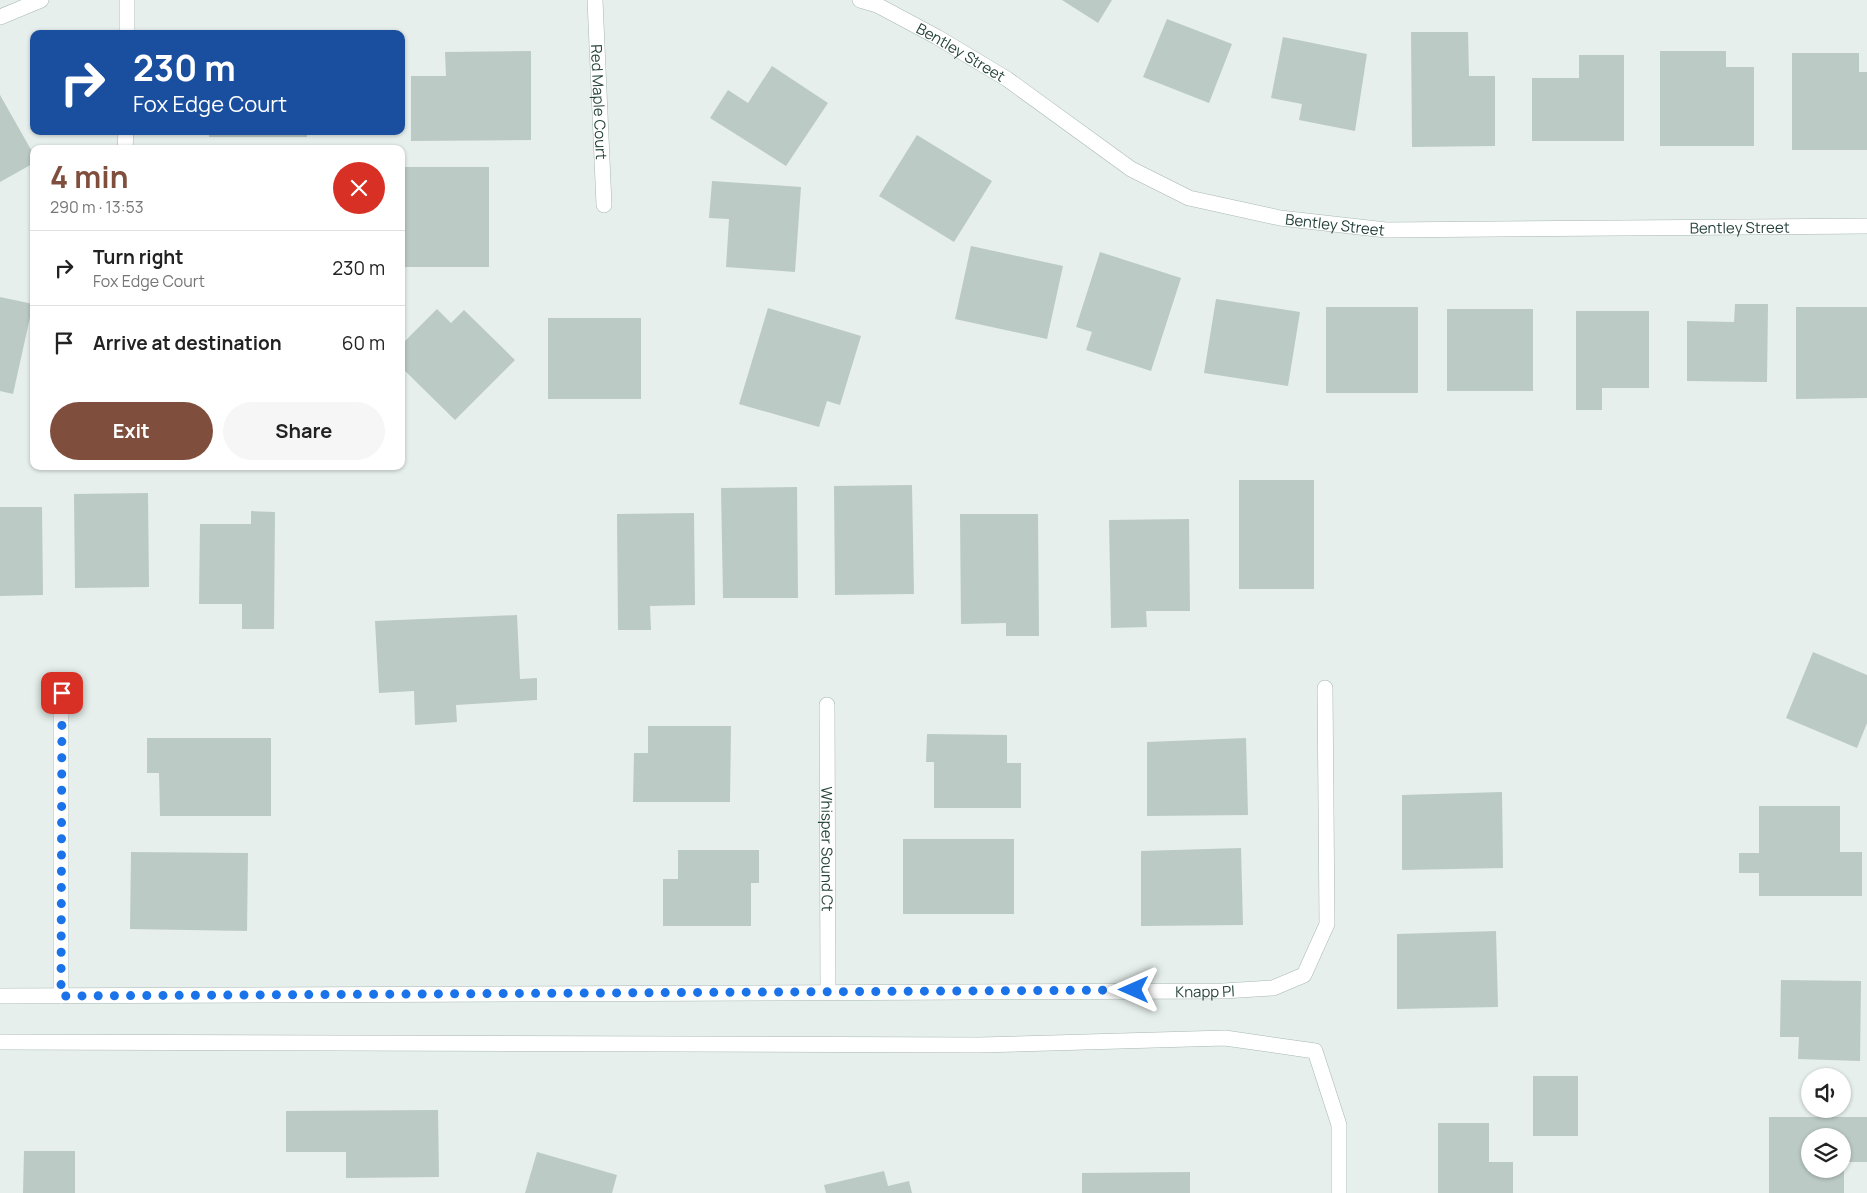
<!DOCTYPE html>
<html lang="en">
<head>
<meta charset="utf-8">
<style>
	:root { --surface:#fff; --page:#f6f6f6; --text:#222; --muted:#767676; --line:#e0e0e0; --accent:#804e3d }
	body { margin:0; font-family:Manrope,sans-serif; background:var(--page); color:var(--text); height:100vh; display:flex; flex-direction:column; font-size:19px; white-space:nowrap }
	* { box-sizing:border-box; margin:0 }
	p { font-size:16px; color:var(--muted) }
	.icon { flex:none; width:28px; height:28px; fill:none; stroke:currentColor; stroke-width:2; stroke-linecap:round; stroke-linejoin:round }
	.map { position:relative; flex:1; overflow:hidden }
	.side { position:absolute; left:30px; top:145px; width:375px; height:325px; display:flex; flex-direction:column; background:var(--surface); border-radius:10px; box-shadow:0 1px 4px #0004 }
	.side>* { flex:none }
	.top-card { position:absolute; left:30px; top:30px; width:375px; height:105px; border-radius:10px; box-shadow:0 1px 4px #0004; background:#1a4fa0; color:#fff; overflow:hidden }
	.buttons { position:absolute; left:1801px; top:1068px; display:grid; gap:10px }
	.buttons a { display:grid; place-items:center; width:50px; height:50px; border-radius:50%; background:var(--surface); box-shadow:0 1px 4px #0004; font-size:25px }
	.pin { position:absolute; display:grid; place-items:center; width:42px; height:42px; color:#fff; margin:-21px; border-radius:10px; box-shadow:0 2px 8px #0006 }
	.me { position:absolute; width:55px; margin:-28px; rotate:270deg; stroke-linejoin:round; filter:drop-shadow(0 0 4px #0008) }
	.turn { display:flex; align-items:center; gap:18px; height:105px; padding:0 20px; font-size:22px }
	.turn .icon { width:65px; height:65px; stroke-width:2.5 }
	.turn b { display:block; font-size:35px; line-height:42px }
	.round { display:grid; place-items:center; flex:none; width:52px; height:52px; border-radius:26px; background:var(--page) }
	.head { display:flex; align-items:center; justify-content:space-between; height:85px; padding:0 20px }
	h1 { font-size:30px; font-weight:700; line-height:38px; color:var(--accent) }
	.action { display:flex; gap:10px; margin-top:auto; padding:10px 20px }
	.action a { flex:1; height:58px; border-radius:30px; background:var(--accent); color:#fff; font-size:20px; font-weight:700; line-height:58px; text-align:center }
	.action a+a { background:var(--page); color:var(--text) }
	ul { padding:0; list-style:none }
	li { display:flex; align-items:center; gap:15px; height:75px; padding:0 20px; border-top:1px solid var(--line) }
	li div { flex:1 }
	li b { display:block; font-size:19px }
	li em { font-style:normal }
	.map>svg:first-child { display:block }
</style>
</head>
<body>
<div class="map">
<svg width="1867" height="1193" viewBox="0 0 1867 1193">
	<rect width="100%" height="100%" fill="#e6efeb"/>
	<path fill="#bbcac4" d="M1062,0H1112L1098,23Z
		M1167,19L1232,44L1209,103L1143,77Z
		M1411,32H1468L1469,76H1495V146L1412,147Z
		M1283,37L1367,54L1355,131L1299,120L1302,104L1271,98Z
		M531,51V140L411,141V76H446L445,52Z
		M1660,51H1726V67H1754V146H1660Z
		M1792,53H1859V72H1867V150H1792Z
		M1579,55H1624V141H1532V78H1579Z
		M772,66L828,103L786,166L710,118L728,90L748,103Z
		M0,95L34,155V163L0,182Z
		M209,131H307V137H209Z
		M917,135L992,181L954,242L879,196Z
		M401,167H489V267H403Z
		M712,181L801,187L795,272L726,267L729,219L709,218Z
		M971,246L1063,266L1047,339L955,319Z
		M1100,252L1181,278L1151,371L1086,350L1092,332L1076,327Z
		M0,297L33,304L13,394L0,391Z
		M1216,299L1300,312L1288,386L1204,373Z
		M1735,304H1768L1767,382L1687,381V321L1734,322Z
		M1326,307H1418V393H1326Z
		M1796,307H1867V398L1796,399Z
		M768,308L861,336L840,405L827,401L819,427L739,404Z
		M437,309L451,323L464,310L515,360L455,420L401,367V345Z
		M1447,309H1533V391H1447Z
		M1576,311H1649V388H1602V410H1576Z
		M548,318H641V399H548Z
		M1239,480H1314V589H1239Z
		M912,485L914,594L835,595L834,486Z
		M797,487L798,598H723L721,488Z
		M148,493L149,587L75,588L74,494Z
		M0,507H42L43,595L0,596Z
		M251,511L275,512L274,629H242V604H199L200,524H251Z
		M694,513L695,605L650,606L651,630H618L617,514Z
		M960,514H1038L1039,636H1006V623L961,624Z
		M1189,519L1190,611H1146L1147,627L1111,628L1109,520Z
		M517,615L520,679L537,678V700L456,705L457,722L415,725L414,691L379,693L375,621Z
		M1813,652L1867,675V723L1857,748L1786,718Z
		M648,726H731L730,802H633L634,753H648Z
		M927,734L1007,735V763H1021V808H934V762H926Z
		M147,738H271V816H160L159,773H147Z
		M1246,738L1248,815L1147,816V742Z
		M1502,792L1503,868L1402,870V795Z
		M1759,806H1840V852H1862V896H1759V873H1739V853H1759Z
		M903,839H1014V914H903Z
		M1241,848L1243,925L1141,926V851Z
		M678,850H759V883H751V926H663V879H678Z
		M131,852L248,853L247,931L130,929Z
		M1496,931L1498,1007L1397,1009V934Z
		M1781,980L1861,981L1860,1061L1798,1059L1799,1037H1780Z
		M1533,1076H1578V1136H1533Z
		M438,1110L439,1177L346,1178V1152H286V1111Z
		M1769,1117H1867V1162H1842V1136H1810V1169H1844V1193H1769Z
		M1438,1123H1489V1162H1513V1193H1438Z
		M24,1151H75V1193H23Z
		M537,1152L617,1175L612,1193H525Z
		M884,1171L888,1186L909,1181L912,1193H826L824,1185Z
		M1190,1172V1193H1082V1173Z"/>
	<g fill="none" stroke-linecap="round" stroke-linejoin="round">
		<g stroke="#a8b8b2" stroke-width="16">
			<g id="street">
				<path id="s1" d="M595,0L604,205"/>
				<path id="s2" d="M860,0L877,5L937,37L1007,79L1131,169L1189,198L1280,218L1386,230L1867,226"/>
				<path d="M0,17L41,0"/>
				<path d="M127,34V0"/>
				<path d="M125,149L126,131"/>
				<path id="s3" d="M827,705L828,992"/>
				<path id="s4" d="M0,996L1223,991L1273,988L1304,975L1327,924L1325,688"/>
				<path d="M61,996V693"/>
				<path d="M0,1042L979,1045L1225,1038L1315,1051L1339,1125V1193"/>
			</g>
		</g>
		<use href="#street" stroke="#fff" stroke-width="15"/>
	</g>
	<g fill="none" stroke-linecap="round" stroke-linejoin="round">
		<path stroke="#1a73e8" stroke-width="9" stroke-dasharray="0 16.2" d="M62,693L61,996L1134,990"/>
	</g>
	<g text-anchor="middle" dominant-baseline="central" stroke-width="4" stroke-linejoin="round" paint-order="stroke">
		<g font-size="15" fill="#24423a" stroke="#f7fbf9">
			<text stroke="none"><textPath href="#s2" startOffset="114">Bentley Street</textPath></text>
			<text stroke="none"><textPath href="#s1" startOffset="102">Red Maple Court</textPath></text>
			<text stroke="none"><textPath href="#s2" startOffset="534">Bentley Street</textPath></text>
			<text stroke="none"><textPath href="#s2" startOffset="939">Bentley Street</textPath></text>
			<text stroke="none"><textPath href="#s3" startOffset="144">Whisper Sound Ct</textPath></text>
			<text stroke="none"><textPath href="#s4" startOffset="1205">Knapp Pl</textPath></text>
		</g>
	</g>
</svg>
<div class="buttons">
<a><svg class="icon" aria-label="sound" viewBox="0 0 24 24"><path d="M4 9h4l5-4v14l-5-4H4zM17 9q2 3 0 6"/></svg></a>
<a><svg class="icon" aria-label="layers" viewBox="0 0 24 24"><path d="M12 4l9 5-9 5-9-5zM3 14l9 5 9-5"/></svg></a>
</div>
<div class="pin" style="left:62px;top:693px;background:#d93025"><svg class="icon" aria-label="arrive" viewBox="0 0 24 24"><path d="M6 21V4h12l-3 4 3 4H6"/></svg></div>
<svg class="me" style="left:1134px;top:990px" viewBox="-20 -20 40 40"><path d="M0-17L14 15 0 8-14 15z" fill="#1a73e8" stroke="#fff" stroke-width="4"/></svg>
<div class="top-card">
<div class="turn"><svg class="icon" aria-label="right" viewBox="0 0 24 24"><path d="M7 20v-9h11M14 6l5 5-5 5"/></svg><div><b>230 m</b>Fox Edge Court</div></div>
</div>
<section class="side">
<div class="head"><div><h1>4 min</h1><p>290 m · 13:53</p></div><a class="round" style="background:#d93025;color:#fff"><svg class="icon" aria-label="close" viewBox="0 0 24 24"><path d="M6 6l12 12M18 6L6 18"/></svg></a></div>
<ul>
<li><svg class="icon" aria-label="right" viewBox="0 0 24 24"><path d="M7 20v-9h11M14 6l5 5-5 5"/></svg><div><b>Turn right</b><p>Fox Edge Court</p></div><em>230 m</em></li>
<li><svg class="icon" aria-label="arrive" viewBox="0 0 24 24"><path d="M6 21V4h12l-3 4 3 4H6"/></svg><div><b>Arrive at destination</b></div><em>60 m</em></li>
</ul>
<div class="action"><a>Exit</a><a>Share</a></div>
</section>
</div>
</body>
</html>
